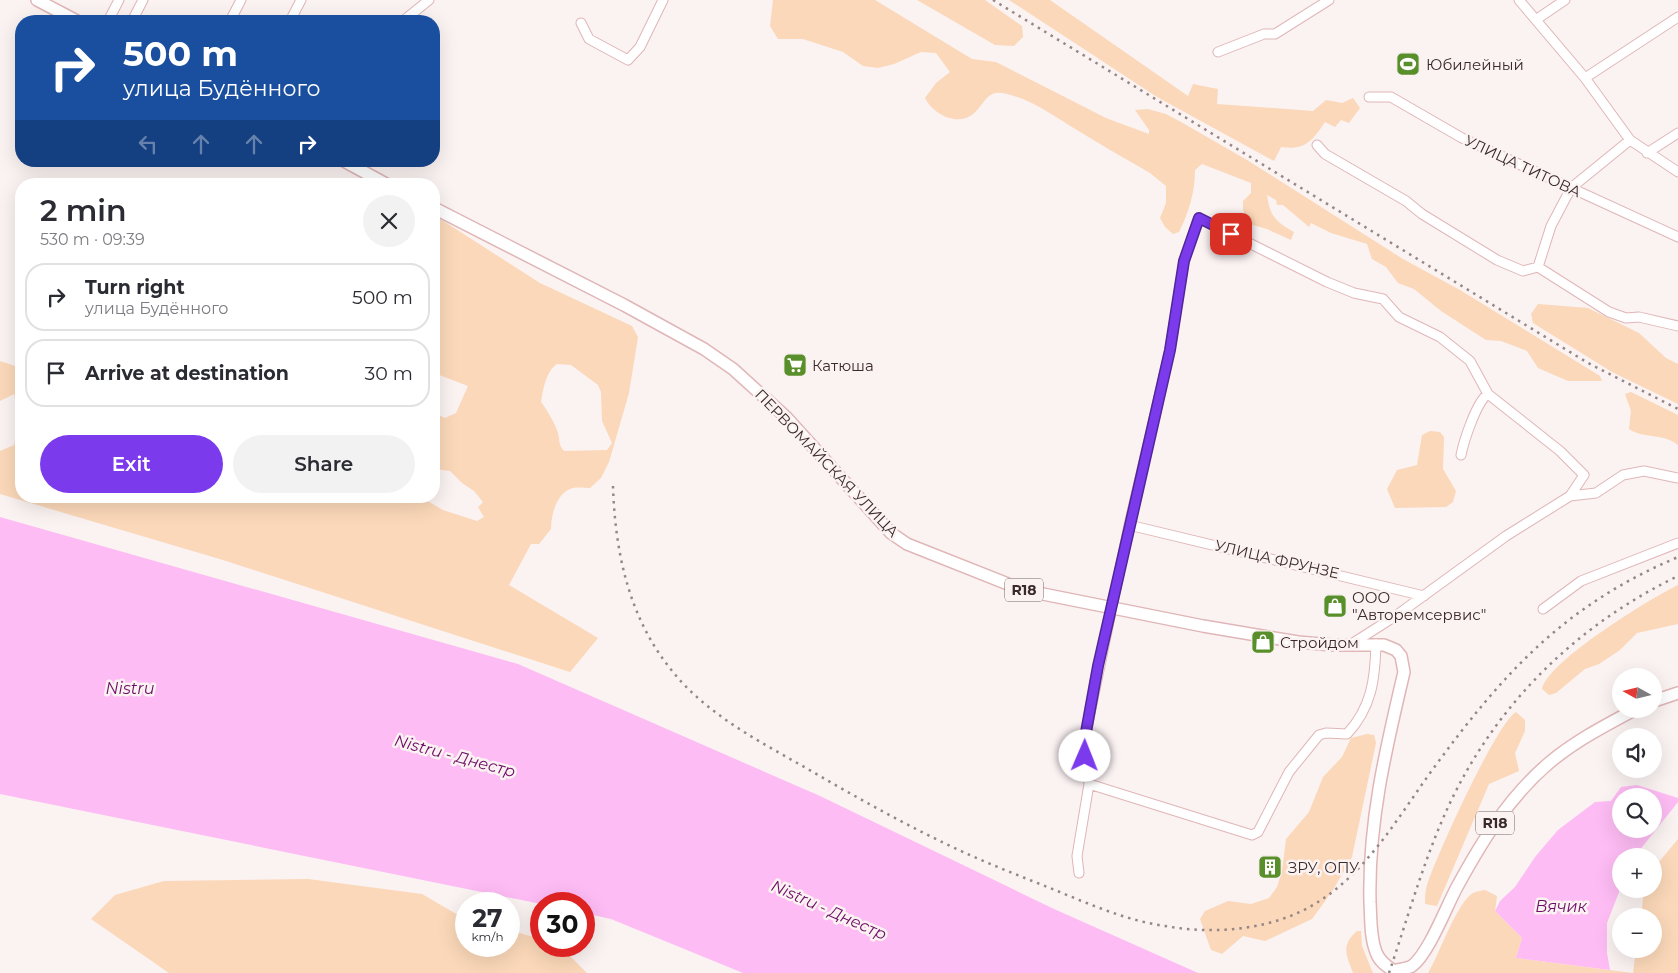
<!DOCTYPE html>
<html lang="en">
<head>
<meta charset="utf-8">
<style>
	:root { --surface:#fff; --page:#f2f2f3; --text:#2b2b33; --muted:#7c7c81; --line:#e1e1e2; --accent:#7c3aed }
	body { margin:0; font-family:Montserrat,sans-serif; background:var(--page); color:var(--text); height:100vh; display:flex; flex-direction:column; font-size:19px; white-space:nowrap }
	* { box-sizing:border-box; margin:0 }
	p { font-size:16px; color:var(--muted) }
	.icon { flex:none; width:28px; height:28px; fill:none; stroke:currentColor; stroke-width:2; stroke-linecap:round; stroke-linejoin:round }
	.map { position:relative; flex:1; overflow:hidden }
	.side { position:absolute; left:15px; top:178px; width:425px; height:325px; display:flex; flex-direction:column; background:var(--surface); border-radius:20px; box-shadow:0 5px 20px #0002 }
	.side>* { flex:none }
	.guide { position:absolute; left:15px; top:15px; width:425px; height:152px; border-radius:20px; box-shadow:0 5px 20px #0002; background:#1a4fa0; color:#fff; overflow:hidden }
	.needle { width:32px; rotate:278deg }
	.fabs { position:absolute; left:1612px; top:668px; display:grid; gap:10px }
	.fabs a { display:grid; place-items:center; width:50px; height:50px; border-radius:50%; background:var(--surface); box-shadow:0 5px 20px #0002; font-size:25px }
	.speed { position:absolute; left:455px; top:892px; display:flex; gap:10px; font-size:25px; font-weight:700; text-align:center }
	.speed>* { display:grid; place-content:center; width:65px; height:65px; border-radius:50%; background:var(--surface); box-shadow:0 5px 20px #0002; line-height:1 }
	.speed small { font-size:12px; font-weight:400 }
	.speed .limit { border:8px solid #d22; background:#fff; color:#111 }
	.pin { position:absolute; display:grid; place-items:center; width:42px; height:42px; color:#fff; margin:-21px; border-radius:10px; box-shadow:0 2px 8px #0006 }
	.me { position:absolute; width:55px; margin:-28px; rotate:1deg; stroke-linejoin:round; filter:drop-shadow(0 0 4px #0008) }
	.turn { display:flex; align-items:center; gap:18px; height:105px; padding:0 25px; font-size:22px }
	.turn .icon { width:65px; height:65px; stroke-width:2.5 }
	.turn b { display:block; font-size:35px; line-height:42px }
	.lanes { display:flex; align-items:center; height:48px; padding:0 25px; background:#0003; justify-content:center; gap:25px; direction:ltr }
	.lanes .off { opacity:.35 }
	.round { display:grid; place-items:center; flex:none; width:52px; height:52px; border-radius:26px; background:var(--page) }
	.headline { display:flex; align-items:center; justify-content:space-between; height:85px; padding:0 25px }
	h1 { font-size:30px; font-weight:600; line-height:38px }
	.button { display:flex; gap:10px; margin-top:auto; padding:10px 25px }
	.button a { flex:1; height:58px; border-radius:30px; background:var(--accent); color:#fff; font-size:20px; font-weight:600; line-height:58px; text-align:center }
	.button a+a { background:var(--page); color:var(--text) }
	ul { padding:0; list-style:none }
	li { display:flex; align-items:center; gap:15px; height:68px; margin:0 10px 8px; padding:0 15px; border:2px solid var(--line); border-radius:20px }
	li div { flex:1 }
	li b { display:block; font-size:19px }
	li em { font-style:normal }
	.map>svg:first-child { display:block }
</style>
</head>
<body>
<div class="map">
<svg width="1678" height="973" viewBox="0 0 1678 973">
	<rect width="100%" height="100%" fill="#fbf2f2"/>
	<path fill="#fbd8b9" fill-rule="evenodd" d="M773,0H875L972,59L996,62L1106,118L1149,134V130L1135,110L1148,109L1166,114L1181,122L1247,160L1403,259L1460,290L1600,376L1602,381H1568L1538,368L1527,351L1501,341L1486,340L1441,311L1414,289L1398,283L1386,267L1372,259L1367,244L1331,233L1311,223L1309,227L1283,205H1277L1276,200L1267,195C1270,216 1275,221 1294,232L1291,240L1267,229L1249,224L1243,210V201L1251,193V183L1202,164L1195,170C1195,192 1189,212 1179,232L1173,234L1165,227L1160,218L1166,203V186L1150,173C1126,159 1101,145 1077,130C1053,116 1031,98 1002,93C987,90 983,106 973,114C957,127 933,114 925,98L936,83L950,72L936,53L921,52L894,64L878,68L863,66L843,52L803,39H778L770,26Z
		M917,0H985L1022,26L1023,37L1014,46L995,45Z
		M1009,0H1050L1188,96L1193,84L1218,89L1217,104L1313,111L1326,100L1342,103L1353,98L1360,108L1349,123L1341,120L1335,127L1325,122C1313,140 1305,151 1281,147L1274,161L1157,97Z
		M434,215L540,283L632,326L638,337L629,393L609,462L601,478L590,488C585,488 578,487 573,488C557,492 551,514 551,529L539,544H531L509,585L598,638L570,672L223,560L0,494V451L14,445L20,423L14,394L0,401V361L21,368V496H419L443,510L477,521L484,517L478,507L483,502L474,491L462,483L450,471L434,469V413L445,418L456,413L468,386L434,373ZM557,364L571,365L598,385L601,392L602,421L612,443L607,450L564,451C558,444 560,441 558,433C556,425 546,408 541,402C543,390 546,371 557,364Z
		M1538,304L1588,308L1639,333L1666,358L1678,364V404L1612,372L1533,323L1531,314Z
		M1631,392L1678,415V445C1664,433 1643,439 1629,429L1631,411L1625,394Z
		M1430,431L1440,432L1444,437L1443,469L1456,491L1453,502L1446,507L1395,508L1387,489L1397,470L1417,465L1422,435Z
		M1678,585V624L1637,633L1620,650L1599,664L1585,669L1556,693L1549,695L1542,689C1548,661 1651,598 1678,585Z
		M1516,712L1525,720V731L1515,753L1519,771L1489,784L1437,906L1425,904C1425,898 1425,891 1427,885C1436,857 1496,724 1516,712Z
		M1367,734L1374,735L1376,743L1352,857L1333,890L1312,919L1265,941L1243,936L1222,954L1211,950L1200,919L1205,911L1228,901L1251,904L1269,898L1277,887L1282,871L1286,839L1309,812L1323,777L1342,757L1351,738Z
		M1678,839V973H1633L1636,949H1654V916H1641L1644,889H1654V868Z
		M308,879L422,894L458,915L466,918V946H509V930L541,939V946H560L587,973H169L91,919L115,895L164,881Z
		M1485,890L1497,896L1495,911L1522,938L1516,958L1633,973H1428C1439,955 1457,902 1473,893C1477,891 1481,891 1485,890Z
		M1357,931H1361L1362,946L1373,973H1353C1347,956 1340,946 1357,931Z"/>
	<path fill="#fdbcf4" fill-rule="evenodd" d="M0,517L518,664L820,796L1054,909L1198,973H743L611,919L584,913V904H541L0,794Z
		M1637,785L1678,798V802L1635,856H1621V887L1607,923V953L1610,970L1516,958L1522,938L1495,911L1500,901L1515,887L1535,857L1558,830L1595,802L1611,801L1621,787ZM1621,796H1654V829H1621Z"/>
	<g fill="none" stroke-linecap="round" stroke-linejoin="round">
		<g stroke="#e0b6b7" stroke-width="11">
			<path id="minor" d="M1519,0L1585,78L1630,140L1678,172
				M1537,19L1565,0
				M108,21L119,0
				M132,21L143,0
				M230,21L241,0
				M290,21L301,0
				M403,21L429,0
				M581,23L589,39L628,60L640,47L663,0
				M1218,52L1264,34H1275L1329,0
				M1585,78L1678,17
				M1369,97H1391L1462,138L1678,237
				M1317,145L1325,154L1406,201L1422,214L1497,260L1523,271L1538,267L1551,226L1571,188L1630,140
				M1647,153L1678,133
				M1538,267L1609,312L1626,318L1639,317L1678,326
				M1461,455C1464,440 1477,401 1488,394
				M1129,525L1424,596
				M1543,609L1581,581L1678,543
				M1350,645L1397,615L1506,536L1570,496L1596,493L1623,475L1644,471L1678,478
				M1089,784L1252,835L1258,832L1289,772L1319,735L1326,733L1347,734C1372,707 1375,679 1376,644
				M1079,873L1077,856L1089,784L1084,743L1129,525L1170,350L1184,261L1199,218L1327,282L1354,293L1383,299L1399,317L1440,337L1470,361L1488,394L1560,451L1584,475L1570,496"/>
		</g>
		<g stroke="#e0b6b7" stroke-width="14">
			<path id="major" d="M37,0L77,21
				M344,161L386,184
				M434,208L624,305L704,349L733,369L786,417L891,533L907,544L1023,590L1203,626L1298,642L1332,645H1384L1396,650L1401,656L1404,672C1386,748 1368,823 1370,902C1371,918 1370,937 1376,952C1379,961 1386,966 1394,971C1399,969 1407,969 1412,966C1429,953 1446,907 1457,887C1482,841 1509,797 1549,763C1575,741 1606,725 1636,709
				M1654,701L1678,693"/>
		</g>
		<use href="#minor" stroke="#fff" stroke-width="9"/>
		<use href="#major" stroke="#fff" stroke-width="11"/>
		<path stroke="#958787" stroke-width="2.5" stroke-dasharray="2.5 5" stroke-linecap="butt" d="M993,0L1588,363L1678,409
			M613,486C615,550 628,615 669,667C704,713 757,740 806,768C849,793 893,818 938,840C974,858 1012,873 1050,888C1087,903 1124,920 1165,926C1211,934 1261,931 1304,910C1364,879 1395,821 1433,769C1504,672 1565,605 1678,557
			M1389,973C1408,917 1424,859 1449,805C1497,703 1577,625 1678,576"/>
	</g>
	<g fill="none" stroke-linecap="round" stroke-linejoin="round">
		<g stroke="#51269a" stroke-width="12">
			<path id="route" d="M1085,756L1084,743L1098,666L1170,350L1184,261L1199,218L1231,234"/>
		</g>
		<use href="#route" stroke="#7c3aed" stroke-width="9"/>
	</g>
	<defs>
		<g id="stadium-square" transform="scale(1.25)"><rect x="-9" y="-9" width="18" height="18" rx="4" fill="#588f2a" stroke="#fbf2f2"/><path d="M0-5a6.5 5 0 1 0 0 10a6.5 5 0 1 0 0-10ZM-3.5-1.8h7v3.6h-7Z" fill="#fff"/></g>
		<g id="supermarket-square" transform="scale(1.25)"><rect x="-9" y="-9" width="18" height="18" rx="4" fill="#588f2a" stroke="#fbf2f2"/><path d="M-6-5.5h2.5l.6 2H6L4.5 2H-2.5L-4.4-4H-6ZM-1.5 3.2a1.3 1.3 0 1 0 .1 0ZM3 3.2a1.3 1.3 0 1 0 .1 0Z" fill="#fff"/></g>
		<g id="shop-square" transform="scale(1.25)"><rect x="-9" y="-9" width="18" height="18" rx="4" fill="#588f2a" stroke="#fbf2f2"/><path d="M-5-2.5h2.3a2.7 3.5 0 0 1 5.4 0H5L5.5 6h-11ZM-1.5-2.5h3a1.5 2.3 0 0 0-3 0Z" fill="#fff"/></g>
		<g id="building-square" transform="scale(1.25)"><rect x="-9" y="-9" width="18" height="18" rx="4" fill="#588f2a" stroke="#fbf2f2"/><path d="M-4-6H4V6H1V3H-1V6H-4ZM-2.5-4.3h1.7v1.8h-1.7ZM.8-4.3h1.7v1.8H.8ZM-2.5-1h1.7V.8h-1.7ZM.8-1h1.7V.8H.8Z" fill="#fff"/></g>
	</defs>
	<g fill-rule="evenodd">
		<use href="#stadium-square" x="1408" y="64"/>
		<use href="#supermarket-square" x="795" y="365"/>
		<use href="#shop-square" x="1335" y="606"/>
		<use href="#shop-square" x="1263" y="642"/>
		<use href="#building-square" x="1270" y="867"/>
	</g>
	<g text-anchor="middle" dominant-baseline="central" stroke-width="5" stroke-linejoin="round" paint-order="stroke">
		<g fill="#fbf2f2" stroke="#756666" stroke-width="1">
			<rect x="1005" y="578.5" width="38" height="23" rx="4"/>
			<rect x="1476" y="811.5" width="38" height="23" rx="4"/>
		</g>
		<g font-size="14" font-weight="bold" fill="#3b2a2a">
			<text x="1024" y="590">R18</text>
			<text x="1495" y="823">R18</text>
		</g>
		<g font-size="15" fill="#3b2a2a" stroke="#fbf2f2" text-anchor="start">
			<text x="1426" y="64">Юбилейный</text>
			<text x="812" y="365">Катюша</text>
			<text x="1352" y="597">ООО<tspan x="1352" dy="17">"Авторемсервис"</tspan></text>
			<text x="1280" y="642">Стройдом</text>
			<text x="1288" y="867">ЗРУ, ОПУ</text>
		</g>
		<g font-size="15" fill="#3b2a2a" stroke="#fbf2f2">
			<text transform="translate(1523 166) rotate(25)">УЛИЦА ТИТОВА</text>
			<text transform="translate(827 463) rotate(46)">ПЕРВОМАЙСКАЯ УЛИЦА</text>
			<text transform="translate(1277 559) rotate(13)">УЛИЦА ФРУНЗЕ</text>
		</g>
		<g font-size="16" font-style="italic" fill="#6c0d66" stroke="#fbf2f2">
			<text x="130" y="688">Nistru</text>
			<text transform="translate(455 756) rotate(15)">Nistru - Днестр</text>
			<text x="1561" y="906">Вячик</text>
			<text transform="translate(829 910) rotate(24)">Nistru - Днестр</text>
		</g>
	</g>
</svg>
<div class="fabs">
<a><svg class="needle" viewBox="-14 -14 28 28"><path d="M0-13l5 13h-10z" fill="#e53935"/><path d="M0 13l5-13h-10z" fill="#7c7c81"/></svg></a>
<a><svg class="icon" aria-label="sound" viewBox="0 0 24 24"><path d="M4 9h4l5-4v14l-5-4H4zM17 9q2 3 0 6"/></svg></a>
<a><svg class="icon" aria-label="search" viewBox="0 0 24 24"><circle cx="10" cy="10" r="6"/><path d="M15 15l6 6"/></svg></a>
<a>+</a>
<a>−</a>
</div>
<div class="speed"><div>27<small>km/h</small></div><div class="limit">30</div></div>
<div class="pin" style="left:1231px;top:234px;background:#d93025"><svg class="icon" aria-label="arrive" viewBox="0 0 24 24"><path d="M6 21V4h12l-3 4 3 4H6"/></svg></div>
<svg class="me" style="left:1085px;top:756px" viewBox="-20 -20 40 40"><circle r="19" fill="#fff"/><path d="M0-13L10 11 0 6-10 11z" fill="#7c3aed"/></svg>
<div class="guide">
<div class="turn"><svg class="icon" aria-label="right" viewBox="0 0 24 24"><path d="M7 20v-9h11M14 6l5 5-5 5"/></svg><div><b>500 m</b>улица Будённого</div></div>
<div class="lanes"><svg class="icon off" aria-label="left" viewBox="0 0 24 24"><path d="M17 20v-9H6M10 6l-5 5 5 5"/></svg><svg class="icon off" aria-label="ahead" viewBox="0 0 24 24"><path d="M12 20V5M6 11l6-6 6 6"/></svg><svg class="icon off" aria-label="ahead" viewBox="0 0 24 24"><path d="M12 20V5M6 11l6-6 6 6"/></svg><svg class="icon" aria-label="right" viewBox="0 0 24 24"><path d="M7 20v-9h11M14 6l5 5-5 5"/></svg></div>
</div>
<section class="side">
<div class="headline"><div><h1>2 min</h1><p>530 m · 09:39</p></div><a class="round"><svg class="icon" aria-label="close" viewBox="0 0 24 24"><path d="M6 6l12 12M18 6L6 18"/></svg></a></div>
<ul>
<li><svg class="icon" aria-label="right" viewBox="0 0 24 24"><path d="M7 20v-9h11M14 6l5 5-5 5"/></svg><div><b>Turn right</b><p>улица Будённого</p></div><em>500 m</em></li>
<li><svg class="icon" aria-label="arrive" viewBox="0 0 24 24"><path d="M6 21V4h12l-3 4 3 4H6"/></svg><div><b>Arrive at destination</b></div><em>30 m</em></li>
</ul>
<div class="button"><a>Exit</a><a>Share</a></div>
</section>
</div>
</body>
</html>
